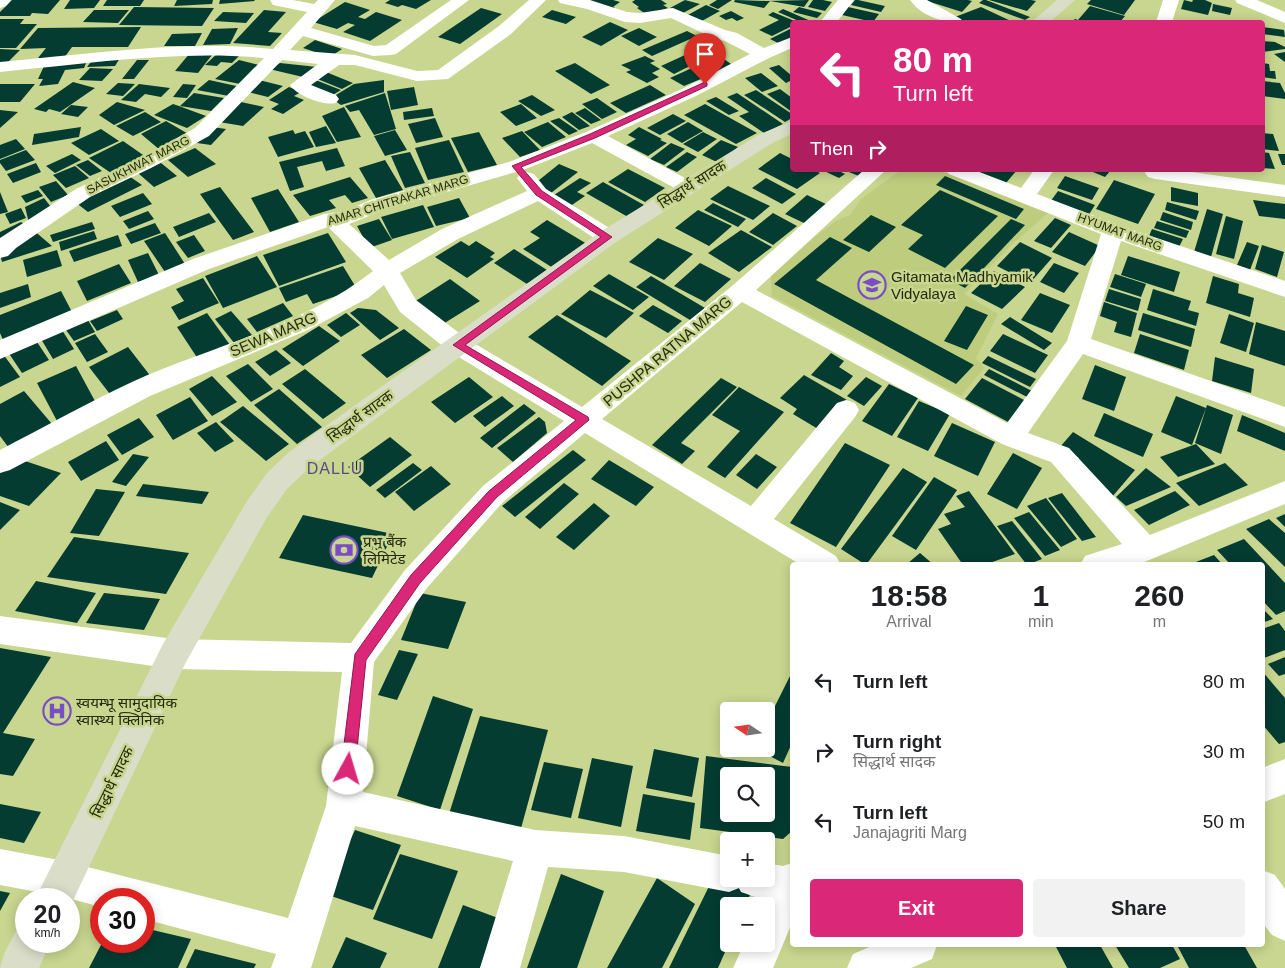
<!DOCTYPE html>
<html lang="en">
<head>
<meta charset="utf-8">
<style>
	:root { --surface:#fff; --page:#f2f2f2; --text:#202124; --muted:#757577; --accent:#db2777 }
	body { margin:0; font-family:Helvetica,"Noto Sans Devanagari",sans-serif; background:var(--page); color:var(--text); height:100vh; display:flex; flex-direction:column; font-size:19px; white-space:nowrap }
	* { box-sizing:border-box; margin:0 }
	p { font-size:16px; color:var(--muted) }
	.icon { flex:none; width:28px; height:28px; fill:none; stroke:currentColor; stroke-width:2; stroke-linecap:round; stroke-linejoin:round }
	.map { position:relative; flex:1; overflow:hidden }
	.side { position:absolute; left:790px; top:562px; width:475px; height:385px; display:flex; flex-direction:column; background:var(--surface); border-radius:5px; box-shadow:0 2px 12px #0003 }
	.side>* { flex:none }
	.top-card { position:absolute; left:790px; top:20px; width:475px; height:152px; border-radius:5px; box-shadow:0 2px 12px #0003; background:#db2777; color:#fff; overflow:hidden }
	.needle { width:32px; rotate:283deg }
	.buttons { position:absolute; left:720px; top:702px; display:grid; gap:10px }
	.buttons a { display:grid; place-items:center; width:55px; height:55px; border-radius:5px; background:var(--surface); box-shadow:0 2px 12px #0003; font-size:25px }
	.speed { position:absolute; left:15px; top:888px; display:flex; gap:10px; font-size:25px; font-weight:700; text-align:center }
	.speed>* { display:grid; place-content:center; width:65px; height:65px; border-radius:50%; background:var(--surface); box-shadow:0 2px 12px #0003; line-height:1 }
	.speed small { font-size:12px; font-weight:400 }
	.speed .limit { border:8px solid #d22; background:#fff; color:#111 }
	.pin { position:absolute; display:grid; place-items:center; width:42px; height:42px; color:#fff; margin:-51px -21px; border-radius:50% 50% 50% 0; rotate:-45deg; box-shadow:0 0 5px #0007 }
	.pin .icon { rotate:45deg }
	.me { position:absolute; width:55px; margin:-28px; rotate:6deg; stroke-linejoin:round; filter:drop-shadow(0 0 4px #0008) }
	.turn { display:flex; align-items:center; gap:18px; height:105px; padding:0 20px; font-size:22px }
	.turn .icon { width:65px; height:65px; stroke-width:2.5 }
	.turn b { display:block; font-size:35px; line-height:42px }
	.then { display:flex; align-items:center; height:48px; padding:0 20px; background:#0003; gap:10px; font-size:19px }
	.eta { display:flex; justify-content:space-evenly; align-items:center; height:85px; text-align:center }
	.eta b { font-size:30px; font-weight:700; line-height:35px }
	.cta { display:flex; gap:10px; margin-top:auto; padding:10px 20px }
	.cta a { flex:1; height:58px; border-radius:5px; background:var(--accent); color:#fff; font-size:20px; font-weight:700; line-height:58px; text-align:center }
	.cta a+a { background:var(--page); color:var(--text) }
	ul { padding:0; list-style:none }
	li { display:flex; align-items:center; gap:15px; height:70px; padding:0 20px }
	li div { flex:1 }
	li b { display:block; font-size:19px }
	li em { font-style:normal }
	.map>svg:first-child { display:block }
</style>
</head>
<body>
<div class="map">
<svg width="1285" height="968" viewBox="0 0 1285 968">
	<rect width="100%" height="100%" fill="#c8d68f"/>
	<path fill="#bdcc7d" d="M901,170H935L982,185L1049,212L1008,248L964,294L998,314L976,358L984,368L961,396L772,296L771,276L816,236L836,221L850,215L861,199Z"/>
	<path fill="#043c32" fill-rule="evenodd" d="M12,0H60L48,14L32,13L30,16H0V12Z
		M70,0H100L94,8L64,9Z
		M107,0H144L140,6H103Z
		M177,0H213L212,4L174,6Z
		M220,0H254L255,1L219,4Z
		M390,0H431L416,9L402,5L398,7L385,3Z
		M580,0H613L620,2L613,7L615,8L613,10Z
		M635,0H661L667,4L663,5L668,8L647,15L637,8L639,7L632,2Z
		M685,0L700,4L683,13L670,8Z
		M717,0H732L718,9L709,5Z
		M735,0L766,1L809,0L804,7L770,1L764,8L734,2Z
		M813,0H823L832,2L825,11L808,7Z
		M855,0H858L885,6L881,12L851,5Z
		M924,0H968L972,1L962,12Z
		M983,0H986L1030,17L1025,20L979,3Z
		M989,0H1031L1036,1L1027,11Z
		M1091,0H1135L1124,15L1087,4Z
		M1184,0L1192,2L1193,0H1205L1212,3L1208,15L1181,9Z
		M345,2L370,10L358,17L365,19L376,12L402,20L370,41L343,32L355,25L348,23L337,29L313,22Z
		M1213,4L1232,8L1230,15L1212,11Z
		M706,5L720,11L700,22L686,16Z
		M1090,6L1125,16L1120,22H1071L1075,19L1078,20Z
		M134,7L214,8L202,26L119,25Z
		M799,7L822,13L817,18L793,12Z
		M848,7L879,14L873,22L842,15Z
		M981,7L1013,22H965L955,17Z
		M481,8L502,14L460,44L438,37Z
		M783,9L813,22H801L778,12Z
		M94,10H129L118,23L83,22Z
		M264,10L286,12L268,32L282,33L270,46L233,43Z
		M552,10L576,17L566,24L542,17Z
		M731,11L744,18L737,21L732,18L726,20L719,16Z
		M223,12L254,13L246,23L214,21Z
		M773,12L797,22H792V26L772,36L759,30L779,20L768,15Z
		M0,19H24L20,24H37L16,48H0Z
		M610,22L628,30L601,46L582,37Z
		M141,27L128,47H72L64,58H38L46,48L20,49L38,28Z
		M1262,27L1284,30L1285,37L1262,34Z
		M238,28L230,44L203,45L212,29Z
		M639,28L657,37L639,46L621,36Z
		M792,28V37L780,44L770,39Z
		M687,31L697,36L652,56L642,50Z
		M202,33L195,46H164L172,34Z
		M315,40L342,49L330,57L303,48Z
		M1262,41L1275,42L1285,47V49L1262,52Z
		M0,49L20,50L8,62H0Z
		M219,52L240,55L232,63L221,62L217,66L205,65Z
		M1285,52V62L1274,54Z
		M190,53L212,55L198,73L175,71Z
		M685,55L698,62L674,74L661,66Z
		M645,56L655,61L650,63L660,69L652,73L659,77L647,83L626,72L631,70L621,65Z
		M721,57L734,66L713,74L701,65Z
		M120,58L115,66L87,67L93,59Z
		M137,60H149L134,79H122Z
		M239,60L263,66L240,84L215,79Z
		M87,61L84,68L65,70L58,84L39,86L43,79H38L45,64Z
		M280,63L317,67L303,77L269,69Z
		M575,63L610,85L591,94L555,71Z
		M1262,63L1269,64L1270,71H1275L1276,79L1262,77Z
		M779,65L792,76V83L790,81L786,83L769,68Z
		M694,67L708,76L684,86L670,78Z
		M90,68L113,69L102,81L79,80Z
		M326,72L353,83L342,89L315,78Z
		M761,73L778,86L762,92L745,78Z
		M313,79L341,90L331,96L302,85Z
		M209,80L241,87L229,96L197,90Z
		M259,80L283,86L268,97L244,91Z
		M384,80V92L341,105L331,98L354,84Z
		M1262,81L1280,83L1285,93V99L1262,96Z
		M73,82L95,88L60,112L49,109L46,112L34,109Z
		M118,83L135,84L123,96L106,94Z
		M0,84H35L20,102H0Z
		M139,84L170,88L161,97L145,94L136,102L121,100Z
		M183,84L196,85L187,98L173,97Z
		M650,85L666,95L626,113L610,103Z
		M289,87L301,92L294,96L304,100L283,114L271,109L279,104L269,100Z
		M414,87L418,105L391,110L387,91Z
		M780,89L792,98V112L767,94Z
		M756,90L792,114V118L785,122L744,95Z
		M194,93L224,98L211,111L180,106Z
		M385,93L396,129L374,135L359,110L350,112L345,106Z
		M737,93L783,124L764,133L739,116L749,112L727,97Z
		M532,95L555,110L541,116L518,101Z
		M716,97L739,111L729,115L706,101Z
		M597,98L617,112L602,119L582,104Z
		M117,102L145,110L114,125L99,115Z
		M241,102L264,107L243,126L219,122Z
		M173,104L179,106L206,116L187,128L154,115Z
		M521,104L537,118L516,126L500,112Z
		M705,104L757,133L736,144L684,115Z
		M71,105L88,107L78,117L61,114Z
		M344,107L361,137L337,142L322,116Z
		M432,108L434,116L404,120L403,112Z
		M585,108L601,120L591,124L575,113Z
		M0,110L18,112L0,128Z
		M145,112L161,122L133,136L116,126Z
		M572,112L590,126L579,130L562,117Z
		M673,114L686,121L660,135L647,128Z
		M435,118L443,137L416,143L408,124Z
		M559,118L578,131L569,135L550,121Z
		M166,121L190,135L160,150L141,134Z
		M548,122L566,137L542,147L524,132Z
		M688,122L703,131L682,143L667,134Z
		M326,126L336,143L316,147L309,132Z
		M81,127L79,137L32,145L34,134Z
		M212,127L226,129L211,145L197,143Z
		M639,127L662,139L660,140L667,143L648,156L626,145L636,139L628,135Z
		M101,129L119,141L89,155L71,143Z
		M293,130L295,134L305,131L314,147L278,157L268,137Z
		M395,130L407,150L385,156L374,136Z
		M522,131L540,150L520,157L502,138Z
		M479,132L497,165L468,172L451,138Z
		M703,132L717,139L698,152L683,144Z
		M1262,133L1273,134L1279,151L1262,149Z
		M16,139L25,149L0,159V145Z
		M449,140L464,172L428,180L415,148Z
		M721,140L738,147L719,163L702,155Z
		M123,141L146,157L111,173L89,158Z
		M671,143L685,149L664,165L650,159Z
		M195,148L216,164L188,177L168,160Z
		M337,148L345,166L326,171L322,161L297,167L304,187L290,191L279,162Z
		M26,150L35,160L6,171L0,163V160Z
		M410,152L425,183L405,188L391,156Z
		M687,152L697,157L677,172L666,167Z
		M1262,152L1269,153L1275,169L1262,168Z
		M780,153L792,159V170H814L820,173L797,189L758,169Z
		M72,154L81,160L55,173L46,166Z
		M1278,154H1285V165H1282Z
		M88,160L102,171L90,176L76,165Z
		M385,160L403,190L376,198L359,168Z
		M36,163L41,172L13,183L7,174Z
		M161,163L177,176L154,187L138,173Z
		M559,164L578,172L551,193L533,185Z
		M75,166L89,178L66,188L53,175Z
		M628,169L665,188L645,202L608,182Z
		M822,170H837L845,174L839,178Z
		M844,170H867L861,177Z
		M974,170H1017L1006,183Z
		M1088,170H1111L1105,177Z
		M129,176L142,185L88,212L75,202Z
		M945,176L1024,209L1016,219L936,185Z
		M1065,176L1099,188L1092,200L1057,188Z
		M350,177L368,198L352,203L345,195L329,200L336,208L310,216L293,195Z
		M580,178L591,183L577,192L585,196L569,207L551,197Z
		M766,178L796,194L782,204L752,188Z
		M1114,180L1155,194L1138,224L1096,209Z
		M56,181L68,195L51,202L39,187Z
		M603,182L644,205L628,217L586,193Z
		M728,186L770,206L753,220L710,199Z
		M220,187L254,232L233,240L200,194Z
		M1171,187L1198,193V206L1171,201Z
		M278,189L299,222L270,232L251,198Z
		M38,190L43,196L26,203L21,196Z
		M940,190L998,216L945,268L908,249L923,235L901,225Z
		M1058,191L1095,205L1088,216L1050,202Z
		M0,192L8,212L0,214Z
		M143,193L152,204L120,217L111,206Z
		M807,195L828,205L806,224L785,214Z
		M44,198L51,207L29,223L25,207Z
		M459,198L470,218L436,226L427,207Z
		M1253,200L1285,204V219L1259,216Z
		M1167,202L1199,211L1196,220L1165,210Z
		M713,203L746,219L738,227L704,210Z
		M423,205L434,227L392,239L381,217Z
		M21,208L26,218L10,224L5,214Z
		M1207,209L1223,214L1211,257L1194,252Z
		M698,210L732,226L709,246L675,228Z
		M148,211L154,219L129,229L123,221Z
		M1163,212L1193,222L1191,230L1160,220Z
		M209,213L216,222L179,237L173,227Z
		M773,213L797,226L773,245L749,232Z
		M871,215L896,227L869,252L843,240Z
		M1226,216L1243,221L1234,259L1216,254Z
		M1055,218L1071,225L1051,248L1034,241Z
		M379,219L392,240L369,248L357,226Z
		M1011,219L1025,225L965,288L950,280Z
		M547,220L587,244L553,268L523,249L540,238L530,232Z
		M1157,221L1189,231L1186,238L1154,228Z
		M21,222L27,226L0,240V232Z
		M92,222L95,229L53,242L50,235Z
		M155,223L161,233L131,244L125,234Z
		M32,229L52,246L2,262L0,254Z
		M1152,229L1183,239L1179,247L1149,236Z
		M741,230L772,247L739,272L708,253Z
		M94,231L97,239L61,251L59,242Z
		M1069,232L1100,246L1085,266L1052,252Z
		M165,233L185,264L165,272L144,241Z
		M328,233L346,262L279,286L263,255Z
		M118,235L122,246L74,262L69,251Z
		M194,235L205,251L188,258L176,242Z
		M830,237L852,248L816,280L974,365L956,384L774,284Z
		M658,238L693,254L664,280L629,262Z
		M461,241L469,246L476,241L495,253L490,257L494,259L467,278L435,257Z
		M1020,242L1052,258L1030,283L997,266Z
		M1247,242L1259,246L1250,270L1237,265Z
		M1262,245L1284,252L1277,277L1255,269Z
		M514,249L547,270L527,284L494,263Z
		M57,250L62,266L27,277L23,260Z
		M148,253L159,275L138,282L128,260Z
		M257,256L277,287L223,308L205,276Z
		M1128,256L1180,272L1174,292L1121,275Z
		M700,263L731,279L705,302L674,286Z
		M1054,263L1079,273L1064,293L1040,282Z
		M119,264L131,283L87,301L77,281Z
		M343,266L357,289L313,304L307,294L286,302L279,288Z
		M994,271L1025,287L1002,309L971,293Z
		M609,274L649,297L633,310L593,286Z
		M1115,274L1146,284L1141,297L1110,287Z
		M651,276L705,308L690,320L636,287Z
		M1213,276L1239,284L1238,293L1254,298L1250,317L1206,303Z
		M203,278L219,303L179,320L171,307L184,301L176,289Z
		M450,279L480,301L443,324L414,302Z
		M28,284L31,297L0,308V293Z
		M1109,289L1141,299L1138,311L1105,301Z
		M1153,289L1191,301L1188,310L1199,313L1196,326L1147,310Z
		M590,290L634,313L606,338L561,314Z
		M61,291L72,312L3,340L0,333V315Z
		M1040,293L1070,305L1052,333L1021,320Z
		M1104,302L1137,313L1131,337L1114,332L1117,322L1100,316Z
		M283,303L293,316L257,332L247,319Z
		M653,305L682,321L668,333L639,316Z
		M966,306L988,315L967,350L944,341Z
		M358,308L376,310L399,328L380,340L350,313Z
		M117,310L123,319L97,331L90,321Z
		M231,311L252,335L235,344L215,319Z
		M207,313L230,345L198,359L177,327Z
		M346,313L360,325L341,337L327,325Z
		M1143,313L1195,329L1191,347L1138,330Z
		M1229,314L1254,323L1246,352L1220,343Z
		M557,315L631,361L602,386L528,337Z
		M1010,317L1052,343L1044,350L1001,324Z
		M88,320L95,332L74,341L66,330Z
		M1256,322L1285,331V366L1249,354Z
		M319,326L340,341L303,366L282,349Z
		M404,329L431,350L387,378L361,355Z
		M62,330L74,349L53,359L41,339Z
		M95,334L108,352L87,362L75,343Z
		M1003,334L1048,355L1035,373L990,351Z
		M1140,334L1189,350L1184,370L1134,353Z
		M35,339L49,360L22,373L8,352Z
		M128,347L152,378L113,398L89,367Z
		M276,350L291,363L270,376L255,362Z
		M831,353L844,361L839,367L853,376L841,390L811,375Z
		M3,354L20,377L0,387V356Z
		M988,356L1036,379L1030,387L982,363Z
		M1215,357L1254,369L1251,393L1212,381Z
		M248,364L273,389L251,402L226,376Z
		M1095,365L1126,377L1114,411L1082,399Z
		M76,366L96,403L57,421L37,383Z
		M305,369L346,403L323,419L282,384Z
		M989,369L1032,391L1027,397L984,375Z
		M804,375L847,400L818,429L793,414L797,409L780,398Z
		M212,376L237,402L212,416L189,389Z
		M469,377L493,397L455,423L431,402Z
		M866,377L882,386L864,406L847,396Z
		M721,378L737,387L681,443L695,451L682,464L652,445Z
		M982,378L1026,401L1010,423L965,399Z
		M889,384L918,398L892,436L862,421Z
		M739,387L784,412L725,478L707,467L740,431L712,415Z
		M279,389L322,427L297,444L254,405Z
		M24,391L52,424L9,448L0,436V404Z
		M502,396L514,406L485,427L473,416Z
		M1176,396L1206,408L1192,445L1161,432Z
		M190,397L208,421L173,440L156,415Z
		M919,401L950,414L928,451L897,437Z
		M524,404L536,413L492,448L480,438Z
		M1207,405L1233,415L1221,454L1195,443Z
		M243,406L289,444L266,461L220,422Z
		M1104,413L1153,434L1143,457L1094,436Z
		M1242,415L1285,433V451L1237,431Z
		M539,417L545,422L547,433L513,462L497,448Z
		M139,418L154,437L122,455L107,435Z
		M216,422L234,441L215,452L197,433Z
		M952,423L995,442L978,476L934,456Z
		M1073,432L1135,470L1112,497L1074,465L1079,458L1060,447Z
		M390,437L412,455L370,487L348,467Z
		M106,441L119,460L81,481L68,462Z
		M845,443L890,465L836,547L790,523Z
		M1196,444L1215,464L1178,477L1160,457Z
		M573,450L586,460L515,517L502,506Z
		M1013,453L1042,468L1017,509L987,494Z
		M133,454L149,457L126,486L112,482Z
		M756,454L777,467L757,489L736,475Z
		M16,458L61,473L29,506L0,496V473Z
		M609,460L654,487L636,506L591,479Z
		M413,463L422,470L385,498L376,490Z
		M1225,463L1248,485L1199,506L1176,483Z
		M431,466L451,484L414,511L395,492Z
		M903,468L927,482L866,565L841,549Z
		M1146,468L1171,487L1126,506L1116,497Z
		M934,477L957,490L916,550L892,536Z
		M564,483L579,494L540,529L525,517Z
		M143,484L209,492L202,504L136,496Z
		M96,489L125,492L99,536L70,533Z
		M969,491L1015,554L984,565H963L938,529L951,524L944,514L965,507L956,496Z
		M1175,491L1190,505L1149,525L1134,510Z
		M1062,493L1096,537L1082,541L1048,498Z
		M1046,498L1077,539L1061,547L1027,506Z
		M0,502L20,510L0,530Z
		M594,503L610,516L574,550L556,537Z
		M1029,512L1060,550L1045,556L1014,518Z
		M1285,514V527L1276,518Z
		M303,515L393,534L372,578L279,558Z
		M1269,519L1285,533V567L1246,529Z
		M1012,521L1042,559L1027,565L997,526Z
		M74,537L189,553L166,594L47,577Z
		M1244,539L1285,583V611L1276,615L1262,600V565H1231L1217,550Z
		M920,553L934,565H911L908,563Z
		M1214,555L1223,565H1188Z
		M36,581L96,593L77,623L15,611Z
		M104,593L160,599L144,630L86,623Z
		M420,593L466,602L448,649L401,640Z
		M1262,608L1273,619L1262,623Z
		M1279,623L1285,631V650L1264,658L1262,629Z
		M0,648L51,657L3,733L35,739L13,776L0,774Z
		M399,650L418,654L397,700L378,695Z
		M1285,657V674L1279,676L1268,664Z
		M1262,671L1285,698V742L1279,744L1262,724Z
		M792,672V743L783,763L756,749H766V724Z
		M433,696L473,709L440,810L397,796Z
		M480,716L548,730L520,832L448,817Z
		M654,749L699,758L692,797L646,788Z
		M706,756L792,767V831L783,839L700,828ZM729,776H766V814H729Z
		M592,758L633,766L621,827L578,818Z
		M544,762L583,769L571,818L531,810Z
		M643,794L695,803L690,840L636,831Z
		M0,804L41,812L24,843L0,838Z
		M355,830L401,845L373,910L325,894Z
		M400,854L458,871L432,939L373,919Z
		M561,874L604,891L577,968H527Z
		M715,874L750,895L745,906H729V943L718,968H669Z
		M657,878L695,904L662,968H607Z
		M0,891L10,893L0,911Z
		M463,905L498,918L480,968H438Z
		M144,928L191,939L178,968H89L103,941H144Z
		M346,937L387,953L380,968H332Z
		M1055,945H1100L1113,968H1067Z
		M1115,945H1172L1180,959L1160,968H1129Z
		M1177,945H1244L1257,968H1189Z
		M195,949L256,964L254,968H186Z"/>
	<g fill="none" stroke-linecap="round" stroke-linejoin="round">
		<path fill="#fff" fill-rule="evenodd" d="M0,0H11L6,6L0,8Z
			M270,0H293L314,4L318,0H335L311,28L374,46L386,45L451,0H469L396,54L390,55L373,56L303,36L290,50L355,55L417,71L438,70L499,26L529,0H546L511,34L448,79L417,81L355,65H339L311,85L336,95L339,99L336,103C324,106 297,96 290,85L318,64L282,60L209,136L151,168L90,197L16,248L8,256L0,258V238L76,189L137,160L195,128L264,58C176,50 87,64 0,72V62C91,54 182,40 273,49L307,12L273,5Z
			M558,0H590L627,12L640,13L673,8L725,30L737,33L764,48L792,37V48L769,58L696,96L608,136L694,183L697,187L694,191L687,193L680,191L592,143L523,170L384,210L349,224L389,260L442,229L527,191L517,178L520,174L527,172L534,174L546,189L616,232L619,237L616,242L608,244L600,242L538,201L458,239L400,273L416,300L467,339L582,407L732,286L864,170H886L756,290L1007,423L1067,341L1101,234L949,174L946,170H974L1021,188L1034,170H1054L1037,194L1121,226L1285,281V297L1121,241L1091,339L1285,407V427L1083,354L1028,433L1069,448L1150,535L1285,481V504L1137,565H1080L1085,556L1122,544L1051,462L1002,444L742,302L602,419L751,506L837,403L846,400L855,403L859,410L855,417L774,519L836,556L841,565H801L585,433L503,502L427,588L374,662L363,792L535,830L624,836L729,856V879H766V863L783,866L792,863V923L773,968H733L744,944H766V906H761L764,900L741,892L739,888L729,892L624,872L548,867L520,968H480L513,861L355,826L311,968H271L276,954L144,919V899H101V907L64,897L0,885V849L64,861L288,918L326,806L342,672L174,669L0,644V616L174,639L351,643L405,570L483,486L564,421L449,351L400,312L384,285L368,298L308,330L150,396L10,470L0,473V450C44,427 87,403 132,382C212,346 304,326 373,271L328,227L209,269L0,359V340L193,259L324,214L346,211L370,200L509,162L586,132L684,88L750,54L725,41L713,38L671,18L640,23L625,22L587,9L560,3Z
			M838,0H854L837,22H820Z
			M910,0H927L961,19L963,22C945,24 921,16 910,0Z
			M1163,0H1179L1172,22H1156Z
			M1235,0H1257L1285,12V23L1237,3Z
			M1147,170H1177L1285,185V197L1155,179L1148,177L1145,173Z
			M1285,759V794L1262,803V768Z
			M1262,870L1275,875L1285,889V941L1272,935L1262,922Z
			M874,945H937L932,959L911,968H847L853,954Z"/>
		<path fill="#dadec9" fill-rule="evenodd" d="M1057,0H1075L1050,22H1033L1035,19Z
			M792,121V134L774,142L616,242L309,468L287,489L267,517L185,664L69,909V899H35L163,644L247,501L267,473L289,452L600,232L760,134Z
			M26,924V941H51L39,968H0L4,954L18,927Z"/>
	</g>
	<path fill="#db2777" stroke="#8e194d" d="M705,82L707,83V86L595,138L521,167L542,191L612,237L465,345L588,417L589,420L497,497L420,583L366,660L355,769L353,774L348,776L343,774L341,769L355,654L411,575L489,491L576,420L453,345L601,237L536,195L512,166L590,134Z"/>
	<defs>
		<g id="school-ring" transform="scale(1.4375)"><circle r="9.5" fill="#c8d68f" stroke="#7a4cc5" stroke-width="1.5"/><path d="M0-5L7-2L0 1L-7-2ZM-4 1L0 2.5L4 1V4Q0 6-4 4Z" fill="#7a4cc5"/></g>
		<g id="bank-ring" transform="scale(1.4375)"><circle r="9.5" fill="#c8d68f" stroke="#7a4cc5" stroke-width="1.5"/><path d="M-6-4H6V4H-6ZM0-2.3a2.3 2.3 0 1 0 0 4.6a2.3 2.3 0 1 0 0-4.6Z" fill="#7a4cc5"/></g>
		<g id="hospital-ring" transform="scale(1.4375)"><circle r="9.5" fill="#c8d68f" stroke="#7a4cc5" stroke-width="1.5"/><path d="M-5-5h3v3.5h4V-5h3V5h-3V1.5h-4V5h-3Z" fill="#7a4cc5"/></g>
	</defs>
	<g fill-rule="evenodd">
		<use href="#school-ring" x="872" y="285"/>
		<use href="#bank-ring" x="344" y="550"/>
		<use href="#hospital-ring" x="57" y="711"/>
	</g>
	<g text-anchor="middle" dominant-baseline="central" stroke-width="5" stroke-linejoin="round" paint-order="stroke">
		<g font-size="12" fill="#252a0d" stroke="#c8d68f">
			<text transform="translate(138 165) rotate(-27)">SASUKHWAT MARG</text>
			<text transform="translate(398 200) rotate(-17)">AMAR CHITRAKAR MARG</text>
			<text transform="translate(1120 232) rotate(20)">HYUMAT MARG</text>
		</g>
		<g font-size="15" fill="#252a0d" stroke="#c8d68f">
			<text transform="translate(692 184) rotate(-32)">सिद्धार्थ सादक</text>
			<text transform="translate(273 334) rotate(-23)">SEWA MARG</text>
			<text transform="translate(667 351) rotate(-40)">PUSHPA RATNA MARG</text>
			<text transform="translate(360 416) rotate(-36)">सिद्धार्थ सादक</text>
			<text transform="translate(112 782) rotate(-64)">सिद्धार्थ सादक</text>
		</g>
		<g font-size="15" fill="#252a0d" stroke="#c8d68f" text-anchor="start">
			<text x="891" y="276">Gitamata Madhyamik<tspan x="891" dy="17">Vidyalaya</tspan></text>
			<text x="363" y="541">प्रभु बैंक<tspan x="363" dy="17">लिमिटेड</tspan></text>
			<text x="76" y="702">स्वयम्भू सामुदायिक<tspan x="76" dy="17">स्वास्थ्य क्लिनिक</tspan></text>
		</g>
		<g font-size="16" letter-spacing="1" fill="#5d4987" stroke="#c8d68f">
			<text x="335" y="468">DALLU</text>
		</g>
	</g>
</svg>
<div class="buttons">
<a><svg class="needle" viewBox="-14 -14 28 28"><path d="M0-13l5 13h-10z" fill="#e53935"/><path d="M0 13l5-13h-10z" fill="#757577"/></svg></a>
<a><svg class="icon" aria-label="search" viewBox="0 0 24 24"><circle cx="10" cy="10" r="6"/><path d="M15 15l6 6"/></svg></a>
<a>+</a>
<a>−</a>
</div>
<div class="speed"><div>20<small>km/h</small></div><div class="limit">30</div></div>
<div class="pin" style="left:705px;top:84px;background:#d93025"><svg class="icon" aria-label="arrive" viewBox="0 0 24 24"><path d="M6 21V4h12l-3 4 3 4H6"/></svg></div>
<svg class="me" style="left:348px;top:769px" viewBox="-20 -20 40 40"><circle r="19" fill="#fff"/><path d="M0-13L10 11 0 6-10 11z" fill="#db2777"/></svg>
<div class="top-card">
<div class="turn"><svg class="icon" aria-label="left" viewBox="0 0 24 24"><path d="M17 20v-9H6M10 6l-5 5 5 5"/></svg><div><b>80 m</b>Turn left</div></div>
<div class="then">Then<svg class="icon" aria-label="right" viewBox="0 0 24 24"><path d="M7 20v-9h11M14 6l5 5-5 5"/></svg></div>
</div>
<section class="side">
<div class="eta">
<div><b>18:58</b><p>Arrival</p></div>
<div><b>1</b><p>min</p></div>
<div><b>260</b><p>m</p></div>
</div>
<ul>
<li><svg class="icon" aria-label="left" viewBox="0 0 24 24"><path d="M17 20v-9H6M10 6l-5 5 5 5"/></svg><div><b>Turn left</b></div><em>80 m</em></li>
<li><svg class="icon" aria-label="right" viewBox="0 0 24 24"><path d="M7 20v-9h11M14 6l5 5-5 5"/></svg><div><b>Turn right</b><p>सिद्धार्थ सादक</p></div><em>30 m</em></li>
<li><svg class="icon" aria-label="left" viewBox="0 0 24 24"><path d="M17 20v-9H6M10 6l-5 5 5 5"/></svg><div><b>Turn left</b><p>Janajagriti Marg</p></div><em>50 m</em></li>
</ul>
<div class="cta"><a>Exit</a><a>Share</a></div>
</section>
</div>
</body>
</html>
